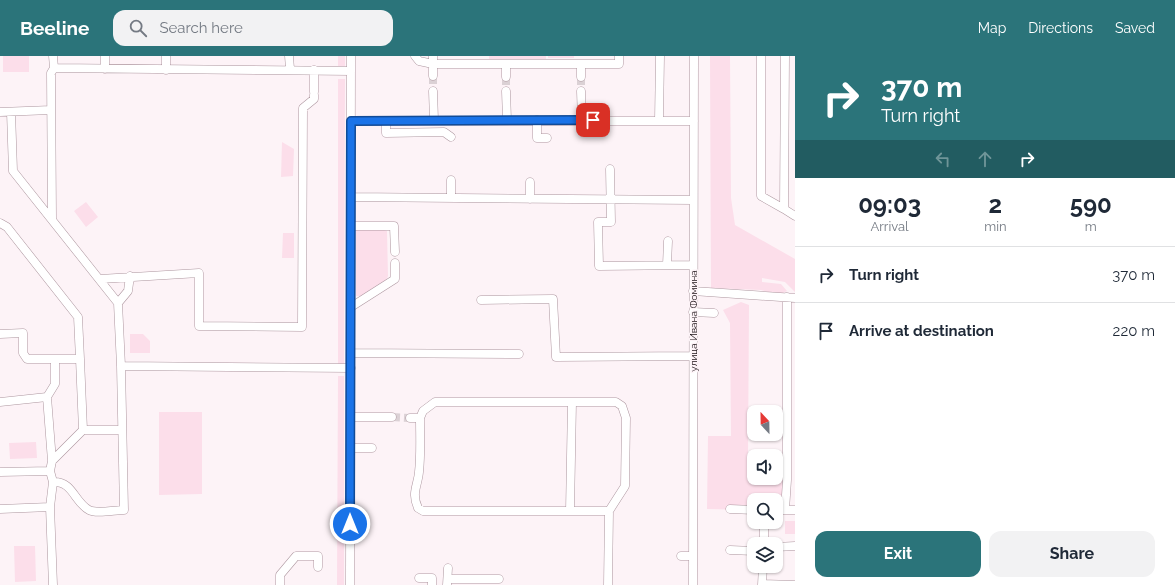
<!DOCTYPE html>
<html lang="en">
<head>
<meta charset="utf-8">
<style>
	:root { --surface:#fff; --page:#f2f2f3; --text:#1f2937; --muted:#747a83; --line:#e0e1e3; --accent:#2b747a }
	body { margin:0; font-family:Raleway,sans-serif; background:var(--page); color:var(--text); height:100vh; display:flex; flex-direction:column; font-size:15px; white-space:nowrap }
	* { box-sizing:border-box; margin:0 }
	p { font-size:13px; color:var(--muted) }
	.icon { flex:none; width:22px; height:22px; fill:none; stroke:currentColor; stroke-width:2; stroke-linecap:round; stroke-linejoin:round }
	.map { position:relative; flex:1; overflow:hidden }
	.details { display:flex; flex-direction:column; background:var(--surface); width:380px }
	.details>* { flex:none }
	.hud { background:#2b747a; color:#fff; overflow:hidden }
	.needle { width:26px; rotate:338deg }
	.fabs { position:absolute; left:747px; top:349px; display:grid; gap:8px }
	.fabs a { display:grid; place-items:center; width:36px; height:36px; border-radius:8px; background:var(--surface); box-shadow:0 1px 3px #0004; font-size:20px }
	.pin { position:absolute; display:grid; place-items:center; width:34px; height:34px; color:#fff; margin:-17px; border-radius:8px; box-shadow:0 2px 6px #0006 }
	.me { position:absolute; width:44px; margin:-22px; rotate:0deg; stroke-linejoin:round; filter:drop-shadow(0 0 3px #0008) }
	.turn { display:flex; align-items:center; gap:14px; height:84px; padding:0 20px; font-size:18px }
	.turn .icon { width:52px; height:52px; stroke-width:2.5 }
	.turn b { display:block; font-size:28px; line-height:34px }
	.lanes { display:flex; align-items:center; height:38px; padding:0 20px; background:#0003; justify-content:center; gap:20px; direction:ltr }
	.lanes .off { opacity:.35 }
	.eta { display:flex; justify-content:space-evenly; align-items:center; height:68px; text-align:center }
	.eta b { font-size:24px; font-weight:700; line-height:28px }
	.primary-button { display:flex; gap:8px; margin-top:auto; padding:8px 20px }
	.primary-button a { flex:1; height:46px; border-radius:12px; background:var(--accent); color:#fff; font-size:16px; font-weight:700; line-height:46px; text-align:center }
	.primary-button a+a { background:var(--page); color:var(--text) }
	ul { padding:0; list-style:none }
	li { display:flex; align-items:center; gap:12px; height:56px; padding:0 20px; border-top:1px solid var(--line) }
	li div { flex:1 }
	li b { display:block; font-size:15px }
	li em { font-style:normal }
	header { display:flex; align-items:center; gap:24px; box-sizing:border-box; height:56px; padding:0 20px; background:var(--accent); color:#fff }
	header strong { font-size:19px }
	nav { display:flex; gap:22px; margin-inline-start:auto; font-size:14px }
	.search { width:280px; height:36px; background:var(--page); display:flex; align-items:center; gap:10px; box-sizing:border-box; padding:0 14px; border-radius:12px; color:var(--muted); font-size:15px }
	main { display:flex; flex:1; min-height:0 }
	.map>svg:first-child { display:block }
</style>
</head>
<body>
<header>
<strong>Beeline</strong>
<div class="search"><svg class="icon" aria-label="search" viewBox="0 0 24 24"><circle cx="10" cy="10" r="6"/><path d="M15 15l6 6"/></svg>Search here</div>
<nav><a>Map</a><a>Directions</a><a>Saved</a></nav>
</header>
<main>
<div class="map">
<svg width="795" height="529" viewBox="0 0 795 529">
	<rect width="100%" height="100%" fill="#fdf3f7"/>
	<path fill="#fcdeea" d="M3,0H29V16H3Z
		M338,0H345V10H338Z
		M489,0H546V3H489Z
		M548,0H574V2H548Z
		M710,0H730L731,142L735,169L795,203V236L785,226L762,222V226L781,228L787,235L779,239L761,234L711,232Z
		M338,23H345L344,308H338Z
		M282,86L294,93L293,120L281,121Z
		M86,146L98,161L86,171L74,155Z
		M377,172L387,175L388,220L386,225L361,240H356V174Z
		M283,177H294V202H282Z
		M741,246L749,249L748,400L754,410V422L776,421L783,423L782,442L754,444V454L707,453L708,380H731L730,267L723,254Z
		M130,278H143L150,285V297H130Z
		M338,320H344V529H337Z
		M159,356H202V438L159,439Z
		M36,386L37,402L10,403L9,387Z
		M785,465H795V478H785Z
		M14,490H35L36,525L15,526Z"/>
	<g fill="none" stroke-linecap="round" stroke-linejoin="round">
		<path stroke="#dbd1d5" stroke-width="8" stroke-dasharray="8 4" stroke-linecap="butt" d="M433,20V35
			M506,21V35
			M581,21V35
			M392,361L410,362"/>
		<g stroke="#ad969f" stroke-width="9">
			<path id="minor" d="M105,0V13
				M166,0V14
				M289,0L290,13
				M415,0L419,5L433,8H619V0
				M433,0V20
				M761,0V140L784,153
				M785,0L784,153L795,160
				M506,8V21
				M581,8V21
				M54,12L351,15
				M314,14V36
				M433,35L434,64
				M506,35L507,64
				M581,35L582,64
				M0,56L51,54
				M11,56L13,115L118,247L121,310
				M537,64V82H547
				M351,65H694
				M386,65V77L444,76L451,81
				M659,65L660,0
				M610,113L611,166H598L599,210L693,209
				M351,141L693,144
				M451,142V124
				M530,143V126
				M52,163L51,17L54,12L53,0
				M0,167L7,171L78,261L80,303H27L23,297V277L0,278
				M351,170H394L395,196
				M667,209L668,185
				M100,223L199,217V270L302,271L303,52L314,43V39
				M693,235L795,242
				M481,244L553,243L556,301L693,300
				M118,247L128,235L130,220
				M351,251L395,223V207
				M693,256L714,257
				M351,297L519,298
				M80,303L83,374
				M0,346L47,341
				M351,361H392
				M410,362H420C420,380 421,398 419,416C418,429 411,437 418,452L423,455H609
				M420,362L423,355L435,346H616L622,350L626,362L625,430L609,455L608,529
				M351,392H372
				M52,405L83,374H121
				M0,416L50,415
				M53,426C73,425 74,446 89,454C96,458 115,454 124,454L121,310L351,312
				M50,451L53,529
				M0,453L50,451L53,426L50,415L52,405L47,341L55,328V303
				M730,453L754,454
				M776,454H795
				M785,454L787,424V241
				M570,455L572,346
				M764,488V466
				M776,491L795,490
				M730,494L754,495
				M681,500H693
				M419,522H432V529
				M448,523H499
				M762,528L795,529
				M280,529V519L296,500H318V511
				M350,529L351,0
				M447,529L448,512
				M693,529L694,0
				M762,529L763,510"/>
		</g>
		<use href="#minor" stroke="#fff" stroke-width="8"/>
	</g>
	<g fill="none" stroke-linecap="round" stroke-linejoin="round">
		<g stroke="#114b97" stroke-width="10">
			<path id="route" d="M350,468L351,65L593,64"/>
		</g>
		<use href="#route" stroke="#1a73e8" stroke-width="7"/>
	</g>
	<g text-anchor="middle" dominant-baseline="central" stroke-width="3" stroke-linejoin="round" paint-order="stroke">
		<g font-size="10" fill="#1a1115" stroke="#fdf3f7">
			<text transform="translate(693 265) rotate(-90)">улица Ивана Фомина</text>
		</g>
	</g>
</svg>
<div class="fabs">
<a><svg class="needle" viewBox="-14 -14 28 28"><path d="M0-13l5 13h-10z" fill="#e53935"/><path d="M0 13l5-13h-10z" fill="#747a83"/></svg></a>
<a><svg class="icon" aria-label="sound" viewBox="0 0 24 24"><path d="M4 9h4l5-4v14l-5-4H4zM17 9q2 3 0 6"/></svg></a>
<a><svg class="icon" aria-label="search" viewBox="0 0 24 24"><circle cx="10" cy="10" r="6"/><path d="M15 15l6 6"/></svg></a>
<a><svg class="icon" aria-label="layers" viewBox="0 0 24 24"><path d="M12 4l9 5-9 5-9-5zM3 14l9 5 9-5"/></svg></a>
</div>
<div class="pin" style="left:593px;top:64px;background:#d93025"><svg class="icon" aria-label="arrive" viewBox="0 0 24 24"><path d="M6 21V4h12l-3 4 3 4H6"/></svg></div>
<svg class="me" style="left:350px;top:468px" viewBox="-20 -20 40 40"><circle r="17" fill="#1a73e8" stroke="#fff" stroke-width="3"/><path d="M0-11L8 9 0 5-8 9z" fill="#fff"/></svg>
</div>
<section class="details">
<div class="hud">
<div class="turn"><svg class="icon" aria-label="right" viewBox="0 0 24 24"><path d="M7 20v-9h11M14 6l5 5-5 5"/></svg><div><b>370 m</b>Turn right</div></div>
<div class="lanes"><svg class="icon off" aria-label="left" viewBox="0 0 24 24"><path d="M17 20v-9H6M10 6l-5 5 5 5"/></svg><svg class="icon off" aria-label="ahead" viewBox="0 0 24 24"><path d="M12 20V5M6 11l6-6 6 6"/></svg><svg class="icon" aria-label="right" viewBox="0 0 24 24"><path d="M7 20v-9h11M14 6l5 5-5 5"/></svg></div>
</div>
<div class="eta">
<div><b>09:03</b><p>Arrival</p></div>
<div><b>2</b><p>min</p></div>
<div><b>590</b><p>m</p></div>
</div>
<ul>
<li><svg class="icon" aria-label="right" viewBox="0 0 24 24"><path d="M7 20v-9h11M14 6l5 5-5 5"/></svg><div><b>Turn right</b></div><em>370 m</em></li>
<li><svg class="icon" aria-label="arrive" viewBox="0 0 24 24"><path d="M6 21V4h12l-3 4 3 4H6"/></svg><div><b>Arrive at destination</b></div><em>220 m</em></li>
</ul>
<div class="primary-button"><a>Exit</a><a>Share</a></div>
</section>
</main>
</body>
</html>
